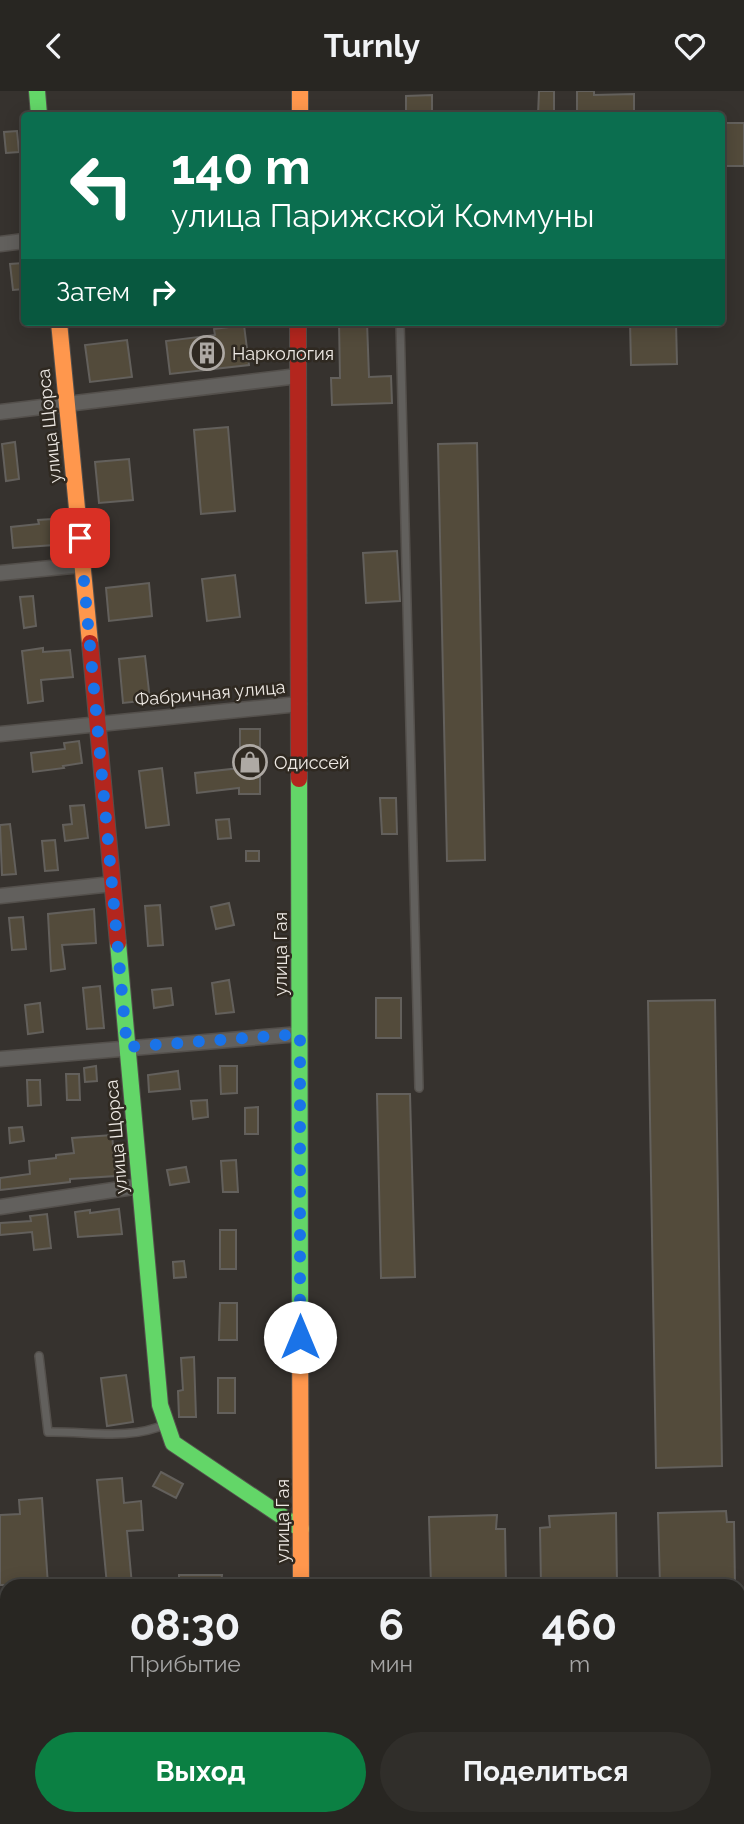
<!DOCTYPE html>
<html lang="ru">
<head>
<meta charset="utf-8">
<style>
	:root { --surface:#282622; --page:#302e2a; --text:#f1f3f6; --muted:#a5a5a5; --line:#444340; --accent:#0b8043 }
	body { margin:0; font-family:Raleway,sans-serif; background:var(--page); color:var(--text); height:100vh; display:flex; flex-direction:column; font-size:26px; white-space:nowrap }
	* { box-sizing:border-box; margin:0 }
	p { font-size:23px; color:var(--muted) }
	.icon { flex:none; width:38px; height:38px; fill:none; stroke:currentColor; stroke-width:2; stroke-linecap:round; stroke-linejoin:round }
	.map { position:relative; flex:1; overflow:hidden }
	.drawer { position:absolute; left:0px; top:1488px; width:746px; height:247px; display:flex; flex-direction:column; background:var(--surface); border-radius:21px 21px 0 0; box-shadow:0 4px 18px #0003,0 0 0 2px var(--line) }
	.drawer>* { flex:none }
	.top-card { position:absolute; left:21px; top:21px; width:704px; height:214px; border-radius:7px; box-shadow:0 4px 18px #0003,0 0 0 2px var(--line); background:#0b6e4f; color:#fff; overflow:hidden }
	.pin { position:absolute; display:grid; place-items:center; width:60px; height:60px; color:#fff; margin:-30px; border-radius:14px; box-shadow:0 4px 10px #0006 }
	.me { position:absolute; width:77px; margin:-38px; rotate:0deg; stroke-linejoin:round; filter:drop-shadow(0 0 5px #0008) }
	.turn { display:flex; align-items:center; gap:24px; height:147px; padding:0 35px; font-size:32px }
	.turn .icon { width:91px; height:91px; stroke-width:2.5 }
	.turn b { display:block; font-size:49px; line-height:60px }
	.then { display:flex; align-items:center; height:66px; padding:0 35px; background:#0003; gap:14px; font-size:26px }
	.eta { display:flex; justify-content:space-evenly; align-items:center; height:119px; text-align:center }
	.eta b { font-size:42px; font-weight:700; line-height:49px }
	.action { display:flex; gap:14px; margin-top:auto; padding:14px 35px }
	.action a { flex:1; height:80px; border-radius:42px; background:var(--accent); color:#fff; font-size:28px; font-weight:700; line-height:80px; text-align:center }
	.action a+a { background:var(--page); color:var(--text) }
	header { display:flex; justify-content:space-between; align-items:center; height:91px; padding:0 35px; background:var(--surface); font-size:32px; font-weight:700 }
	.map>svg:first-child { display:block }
</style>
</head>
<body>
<header><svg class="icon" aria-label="back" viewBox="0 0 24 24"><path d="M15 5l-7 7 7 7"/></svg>Turnly<svg class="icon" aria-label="heart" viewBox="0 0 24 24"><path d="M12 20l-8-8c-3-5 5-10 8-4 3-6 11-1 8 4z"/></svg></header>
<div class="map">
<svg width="744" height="1733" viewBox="0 0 744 1733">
	<rect width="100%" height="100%" fill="#36322e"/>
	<path fill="#534b3b" stroke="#63605c" stroke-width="2" d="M539,0H554V24H538Z
		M577,0H594V4L634,3V24H577Z
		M432,4V24H406V5Z
		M721,32H744V75H721Z
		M17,40L19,61L6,62L4,41Z
		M23,172L24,198L13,199L10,173Z
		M339,231H367L369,286L391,285L392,312L332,314L331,287H340Z
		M630,231H676L677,273L631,274Z
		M244,234L249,274L170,283L166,250L215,244L214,238Z
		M127,249L132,286L90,291L85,254Z
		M228,336L235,420L201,423L194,339Z
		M15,351L19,388L6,390L2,353Z
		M477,352L485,769L447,770L438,353Z
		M129,368L133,409L99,412L95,371Z
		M52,428L54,454L13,457L11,436L39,433L38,429Z
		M397,460L400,510L366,512L363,462Z
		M235,484L240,526L207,530L202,488Z
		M149,492L152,525L109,530L106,497Z
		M33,505L36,535L24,537L20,506Z
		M43,557V561L70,559L73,586L41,589L43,610L28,612L22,560Z
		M145,565L150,609L123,612L119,568Z
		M240,638H260V703H239V697L197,702L195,682L240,677Z
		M79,650L82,672L63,675L64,677L33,681L31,662L65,658L64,652Z
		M162,677L169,734L146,737L139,680Z
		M380,707H396L397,743H382Z
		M84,714L88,747L65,750L63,734L72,733L70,715Z
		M229,728L231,747L218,748L216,729Z
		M10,733L16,783L2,784L0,734Z
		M55,749L58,779L45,780L42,750Z
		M246,760H259V770H246Z
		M229,812L234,834L216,838L211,816Z
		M160,814L163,854L148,855L145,815Z
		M94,818L96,852L62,854L65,878L51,880L48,823Z
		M23,826L26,858L12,859L9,827Z
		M229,889L234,921L216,923L212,892Z
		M100,895L104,937L87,938L83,897Z
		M171,897L173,914L154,917L152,899Z
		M376,907H401V947H376Z
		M715,909L722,1375L656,1377L648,910Z
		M40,912L43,941L28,943L25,914Z
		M96,975L97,990L85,991L84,977Z
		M220,975H237V1002L221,1003Z
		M178,980L180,998L149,1001L148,984Z
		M66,983H79L80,1009H67Z
		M27,989H40L41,1014L28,1015Z
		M377,1003H410L415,1186L381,1187Z
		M207,1009L208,1026L193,1028L191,1010Z
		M258,1016V1043H245V1017Z
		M22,1036L24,1050L10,1052L9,1037Z
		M112,1044L116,1085L70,1088V1091L0,1099V1087L30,1083L29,1070L56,1067V1064L74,1062L72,1047Z
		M236,1069L238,1101H223L221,1070Z
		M186,1076L189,1091L170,1094L167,1079Z
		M119,1118L122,1143L78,1146L75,1121L90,1119V1122Z
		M47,1123L51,1157L34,1159L32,1141L0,1144V1132L31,1130L30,1125Z
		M220,1139H236V1178H220Z
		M184,1170L186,1186L174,1187L173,1171Z
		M220,1212H237V1249H219Z
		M194,1266L196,1326H179L178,1300L183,1299L181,1267Z
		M126,1284L133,1331L107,1335L101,1287Z
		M218,1287H235V1322H218Z
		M161,1381L183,1393L176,1407L153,1395Z
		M122,1387L124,1412L141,1410L143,1439L127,1440L132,1494H107L97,1389Z
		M42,1407L48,1494H0V1424L20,1423L19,1409Z
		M726,1420L727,1431H734L735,1494H660L658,1422Z
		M616,1422L617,1494H541L540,1437L550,1436L549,1425Z
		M497,1424L496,1438H505L506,1494H431L429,1426Z
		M179,1484H222L221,1494H179Z"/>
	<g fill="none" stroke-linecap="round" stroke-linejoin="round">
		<g stroke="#54504c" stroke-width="10">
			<path id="lane" d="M400,231L419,997
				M39,1265L48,1341C87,1340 129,1350 166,1333"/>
		</g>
		<g stroke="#54504c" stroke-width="17">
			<path id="street" d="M0,153L24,150
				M0,321L298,285
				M0,482L82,474
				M0,643L299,613
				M0,805L112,793
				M0,968L300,943
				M0,1116L140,1095"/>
		</g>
		<g stroke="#54504c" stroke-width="18">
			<path id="fast" d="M37,0L39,24
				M299,688L300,1226
				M118,852L160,1314L173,1352L301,1438"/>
		</g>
		<g stroke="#54504c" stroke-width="18">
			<path id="slow" d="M300,0V24
				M59,231L90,552
				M300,1226L301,1494
				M298,1733L299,1727"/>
		</g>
		<g stroke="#54504c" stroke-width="18">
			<path id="jam" d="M298,231L299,688
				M90,552L118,852"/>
		</g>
		<use href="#lane" stroke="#62605d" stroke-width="7"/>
		<use href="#street" stroke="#62605d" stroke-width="14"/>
		<use href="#fast" stroke="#63d668" stroke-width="16"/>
		<use href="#slow" stroke="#ff974d" stroke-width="16"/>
		<use href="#jam" stroke="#b3261e" stroke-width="16"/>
	</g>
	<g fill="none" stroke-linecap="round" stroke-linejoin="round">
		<path stroke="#1a73e8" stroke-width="12" stroke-dasharray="0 21.6" d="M80,447L127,956L300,943V1246"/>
	</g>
	<defs>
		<g id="building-ring" transform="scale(1.75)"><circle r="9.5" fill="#2f2921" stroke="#aea9a4" stroke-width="1.5"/><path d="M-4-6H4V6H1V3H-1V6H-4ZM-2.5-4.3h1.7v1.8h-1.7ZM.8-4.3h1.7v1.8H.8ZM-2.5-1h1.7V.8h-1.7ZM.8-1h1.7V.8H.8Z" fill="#aea9a4"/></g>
		<g id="shop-ring" transform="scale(1.75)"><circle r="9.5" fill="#2f2921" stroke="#aea9a4" stroke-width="1.5"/><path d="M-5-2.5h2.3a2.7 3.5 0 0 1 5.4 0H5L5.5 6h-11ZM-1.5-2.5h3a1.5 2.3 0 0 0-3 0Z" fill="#aea9a4"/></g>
	</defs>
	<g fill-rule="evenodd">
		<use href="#building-ring" x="207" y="262"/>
		<use href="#shop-ring" x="250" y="671"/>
	</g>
	<g text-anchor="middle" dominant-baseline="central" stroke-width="5" stroke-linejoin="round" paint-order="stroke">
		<g font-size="18" fill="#eee9e4" stroke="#2f2921" text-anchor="start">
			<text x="232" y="262">Наркология</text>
			<text x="274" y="671">Одиссей</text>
		</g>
		<g font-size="18" fill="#eee9e4" stroke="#2f2921">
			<text transform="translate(49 335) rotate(-96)">улица Щорса</text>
			<text transform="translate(210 602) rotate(-5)">Фабричная улица</text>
			<text transform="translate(280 863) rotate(-90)">улица Гая</text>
			<text transform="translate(116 1046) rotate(-95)">улица Щорса</text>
			<text transform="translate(282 1430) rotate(-90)">улица Гая</text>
		</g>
	</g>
</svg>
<div class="pin" style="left:80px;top:447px;background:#d93025"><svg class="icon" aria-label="arrive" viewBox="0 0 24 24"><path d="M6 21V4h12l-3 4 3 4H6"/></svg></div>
<svg class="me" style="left:300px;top:1246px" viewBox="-20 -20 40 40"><circle r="19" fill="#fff"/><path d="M0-13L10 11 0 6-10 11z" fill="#1a73e8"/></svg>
<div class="top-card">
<div class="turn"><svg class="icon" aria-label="left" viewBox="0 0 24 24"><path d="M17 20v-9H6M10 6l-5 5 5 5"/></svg><div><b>140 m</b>улица Парижской Коммуны</div></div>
<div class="then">Затем<svg class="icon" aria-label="right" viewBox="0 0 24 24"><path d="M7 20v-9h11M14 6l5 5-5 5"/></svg></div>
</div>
<section class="drawer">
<div class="eta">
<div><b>08:30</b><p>Прибытие</p></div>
<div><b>6</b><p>мин</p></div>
<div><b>460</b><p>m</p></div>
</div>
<div class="action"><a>Выход</a><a>Поделиться</a></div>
</section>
</div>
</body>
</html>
